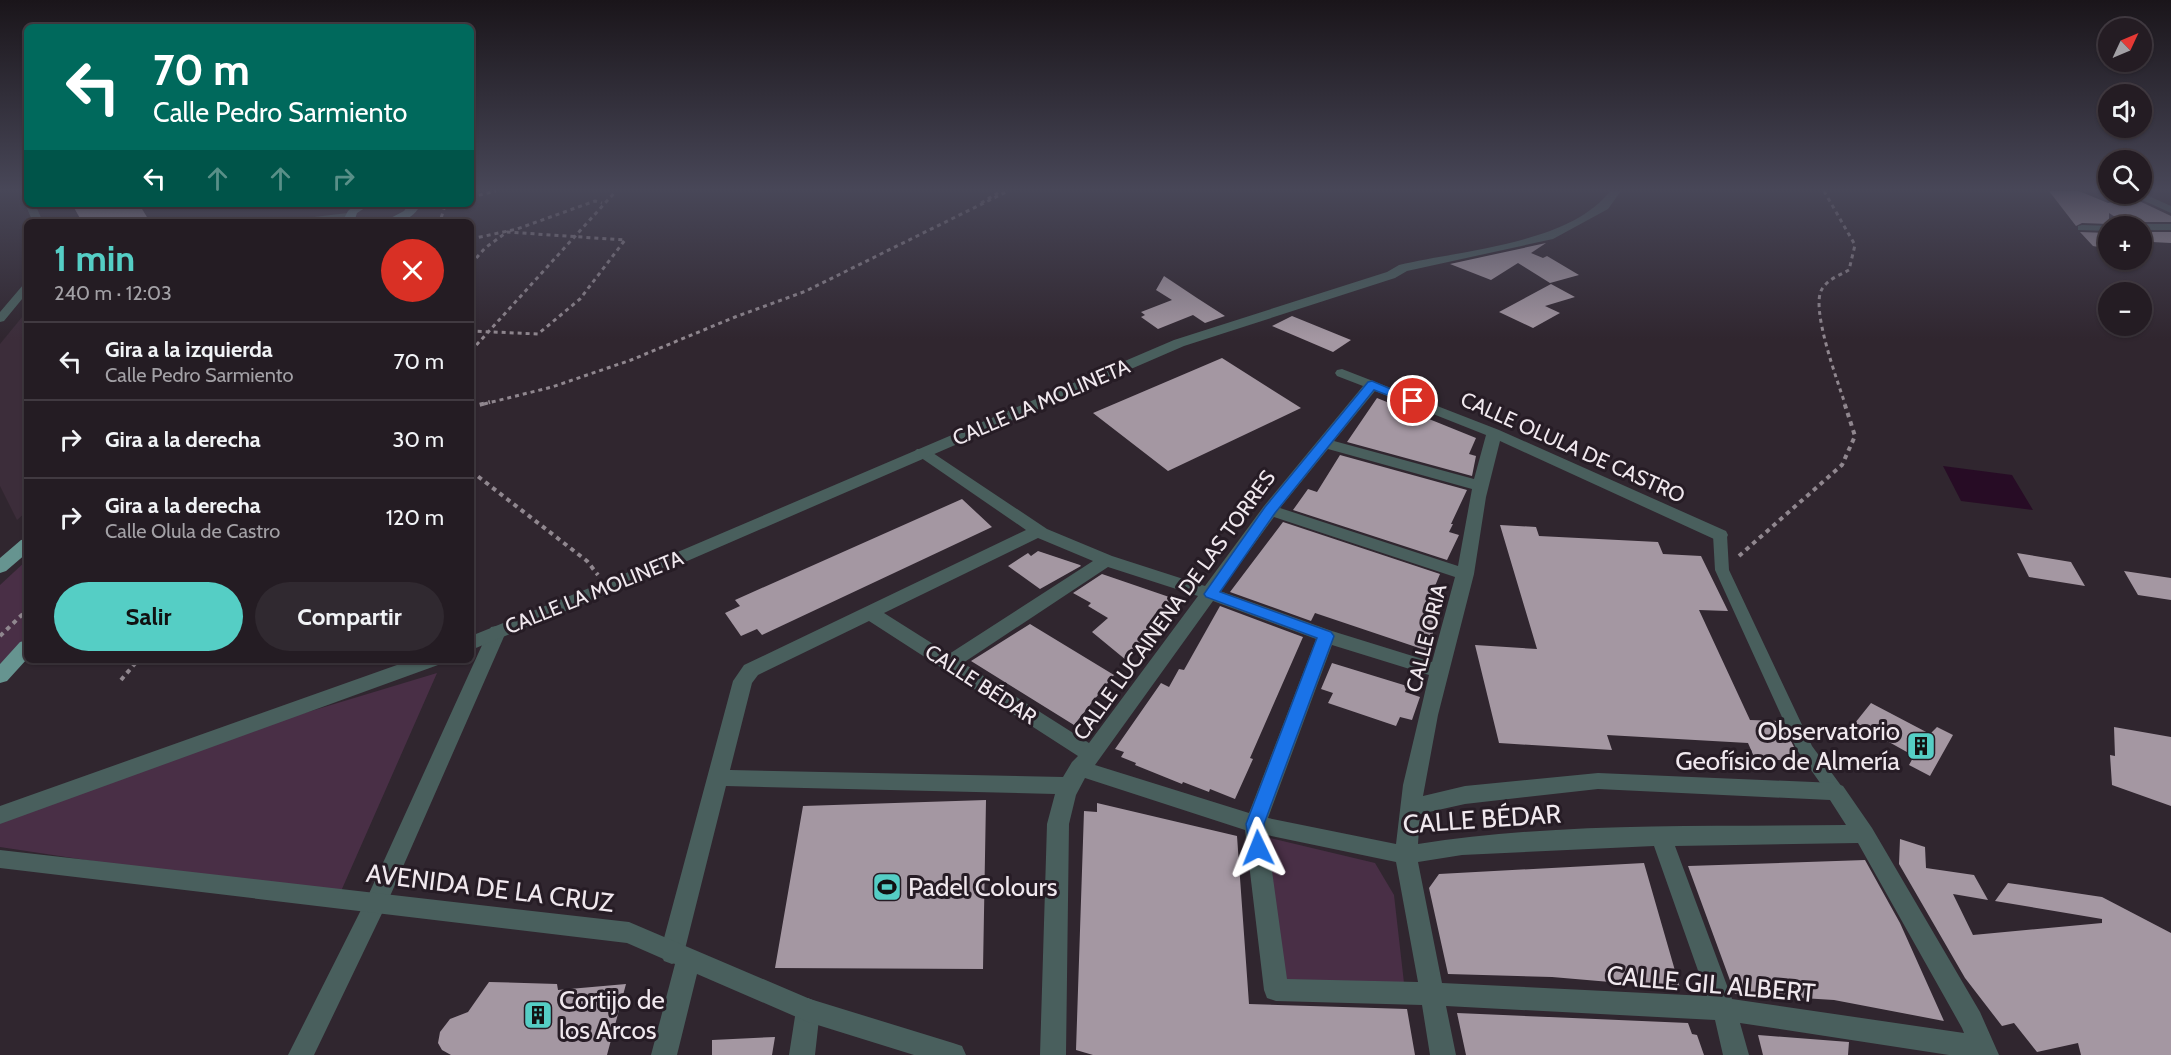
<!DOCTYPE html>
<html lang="es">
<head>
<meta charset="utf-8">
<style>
	:root { --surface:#241c23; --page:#302930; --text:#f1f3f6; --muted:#a3a1a6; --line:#413a41; --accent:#55cec5 }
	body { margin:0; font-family:Cabin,sans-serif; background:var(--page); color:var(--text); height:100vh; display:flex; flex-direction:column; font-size:22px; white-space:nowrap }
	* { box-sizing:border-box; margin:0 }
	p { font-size:20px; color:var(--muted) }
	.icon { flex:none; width:33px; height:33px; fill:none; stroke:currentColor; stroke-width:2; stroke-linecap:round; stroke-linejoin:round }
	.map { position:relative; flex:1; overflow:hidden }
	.drawer { position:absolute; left:24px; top:219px; width:450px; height:444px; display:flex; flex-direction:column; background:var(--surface); border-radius:9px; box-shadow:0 2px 4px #0004,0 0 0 2px var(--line) }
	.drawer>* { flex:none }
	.hud { position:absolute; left:24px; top:24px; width:450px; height:183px; border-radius:9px; box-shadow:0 2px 4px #0004,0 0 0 2px var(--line); background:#00695c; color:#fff; overflow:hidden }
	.needle { width:39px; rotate:46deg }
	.buttons { position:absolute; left:2098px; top:18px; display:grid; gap:12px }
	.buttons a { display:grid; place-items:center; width:54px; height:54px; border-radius:50%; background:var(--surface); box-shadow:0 2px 4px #0004,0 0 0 2px var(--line); font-size:30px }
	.pin { position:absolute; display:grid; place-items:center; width:51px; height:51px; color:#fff; margin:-26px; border:3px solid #fff; border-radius:50%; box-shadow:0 2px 6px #0007 }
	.me { position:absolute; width:66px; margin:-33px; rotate:358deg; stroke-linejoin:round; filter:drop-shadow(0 0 4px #0008) }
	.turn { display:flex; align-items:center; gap:21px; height:126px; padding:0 30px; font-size:27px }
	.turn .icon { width:78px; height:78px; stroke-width:2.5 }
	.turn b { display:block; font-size:42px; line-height:51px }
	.lanes { display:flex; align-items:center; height:57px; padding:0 30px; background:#0003; justify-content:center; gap:30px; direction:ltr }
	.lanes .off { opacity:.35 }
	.round { display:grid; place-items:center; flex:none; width:63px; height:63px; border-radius:32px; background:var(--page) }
	.head { display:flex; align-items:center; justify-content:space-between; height:102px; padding:0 30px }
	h1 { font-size:36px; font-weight:700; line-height:45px; color:var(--accent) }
	.cta { display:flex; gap:12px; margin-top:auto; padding:12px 30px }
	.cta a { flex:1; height:69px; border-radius:36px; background:var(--accent); color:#111; font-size:24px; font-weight:700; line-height:69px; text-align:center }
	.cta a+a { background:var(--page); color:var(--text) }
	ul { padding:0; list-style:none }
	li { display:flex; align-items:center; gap:18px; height:78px; padding:0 30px; border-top:2px solid var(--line) }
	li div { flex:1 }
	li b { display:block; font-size:22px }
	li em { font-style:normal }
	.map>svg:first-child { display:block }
</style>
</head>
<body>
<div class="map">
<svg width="2171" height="1055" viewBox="0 0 2171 1055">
	<rect width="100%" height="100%" fill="#30262f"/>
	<path fill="#3c2d3a" d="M27,311V511L17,520L0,486V344Z"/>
	<path fill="#492f46" d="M27,560V636L0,664V585Z
		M437,673L338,898L0,847V815L208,742Z
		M1266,837L1375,863L1394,895L1404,983L1276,990Z"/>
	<path fill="#270c25" d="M1943,466L2012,475L2033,510L1961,501Z"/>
	<path fill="#a497a2" d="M2049,191H2079L2108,203L2135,199L2171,216V222H2142L2135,226H2129L2109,213V224L2082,223L2076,226Z
		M72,204H139L150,222H82Z
		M2080,232L2109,233V249L2093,246Z
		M2142,232H2171V243L2152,242L2142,236Z
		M1546,243L1531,253L1543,258L1547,256L1579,275L1550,283L1518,263L1491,280L1450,264Z
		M1164,276L1197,298L1225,316L1205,323L1193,315L1158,329L1141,317L1145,315L1141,312L1172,300L1156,290Z
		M1551,284L1575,297L1545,306L1560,313L1533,328L1499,312Z
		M1292,316L1351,340L1333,352L1272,326Z
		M1222,358L1301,408L1168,471L1093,413Z
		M1377,398L1476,438L1469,454L1476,456L1472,476L1347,442Z
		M1340,455L1467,490L1451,524H1453L1449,532L1459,535L1447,560L1293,510L1308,489L1317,492Z
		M962,499L992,527L762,635L757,629L741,636L725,613L740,606L735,600Z
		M1283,522L1440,574L1430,598L1441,602L1428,651L1315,613L1311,621L1230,592Z
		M1500,525L1536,527L1539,536L1658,542L1663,554L1701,556L1728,611L1699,610L1750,720L1781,721L1801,761L1755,759L1748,743L1607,735L1612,750L1499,743L1475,645L1537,649Z
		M1038,551L1080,565L1081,566L1040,589L1008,566L1028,553L1031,556Z
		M2017,553L2071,562L2085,586L2029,577Z
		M2124,571L2171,578V600L2138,595Z
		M1102,574L1175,599L1126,660L1092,632L1108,618L1088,606L1091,603L1073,593Z
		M1220,606L1303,637L1250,758L1253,759L1235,799L1210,789L1209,792L1183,782L1182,784L1135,765L1136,763L1121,757L1124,752L1115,749L1161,683L1169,687L1179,669L1184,670Z
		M1030,624L1114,675L1074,725L971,661Z
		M1332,663L1407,686L1405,692L1420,697L1412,720L1400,717L1396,726L1328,703L1333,693L1321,689Z
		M1871,703L1930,734L1937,727L1953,735L1930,776L1909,765L1914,756L1855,723Z
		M2114,727L2171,737V806L2112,785L2110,755L2115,756Z
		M986,800L983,969L775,968L803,806Z
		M1097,803L1237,836L1249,1004L1407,1009L1415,1055H1093L1076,1050L1084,811L1097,812Z
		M1900,839L1925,847L1926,868L1974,875L1988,900L1953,894L1973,935L2102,923V919L1995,901L2008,883L2102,897L2171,933V1055H2081L2078,1043L2037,1052L2014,1023L2002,1026L1965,978L1899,864Z
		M1865,860L1900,923L1944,1021L1834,1000L1735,994L1688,866Z
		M1644,863L1680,988L1552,977L1448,974L1429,888L1439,874Z
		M489,982L557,984L558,990L626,984L607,1055H451L442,1050L438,1043L440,1032L450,1019L468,1012Z
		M1457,1013L1688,1023L1692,1034L1697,1035L1704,1055H1466Z
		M1758,1035L1849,1042L1848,1055H1763Z
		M775,1037L772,1055H712V1040Z"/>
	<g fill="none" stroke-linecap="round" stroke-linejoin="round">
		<path stroke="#90878f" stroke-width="3" stroke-dasharray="4 4" stroke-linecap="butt" d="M1824,191L1855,245L1849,270C1840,275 1828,279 1822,289C1810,308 1838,382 1845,404
			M471,197L496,191
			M981,203L1001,191
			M430,206L445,205L440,222
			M471,239L517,229L595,201L602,203
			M471,264L485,248L507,232L625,240L580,299L538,334L471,331
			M471,351L616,191
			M484,404L552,387L631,360L735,317L806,291L1008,191"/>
		<path stroke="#90878f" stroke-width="4" stroke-dasharray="4.5 4.5" stroke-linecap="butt" d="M471,407L490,402
			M471,471L587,561L598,575
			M1739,556L1842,465L1855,436L1844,402
			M0,636L27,610
			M121,680L138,660"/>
		<path fill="#495f5d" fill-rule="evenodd" d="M20,191H27V201L24,200Z
			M27,202V204H35L43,222H33L25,204Z
			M348,213L353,216L351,218L321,222H292L297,219Z
			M27,284V293L4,321L0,322V312L23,285Z
			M1720,531L1727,535L1729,570L1812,746L1842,787L1845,792L1842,797L1836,799L1830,797L1797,750L1715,570L1713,535Z"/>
		<path fill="#495f5d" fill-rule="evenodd" d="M2142,224H2171V230H2142V226H2137Z
			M2082,225L2114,226H2109V231L2078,230V226Z
			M1342,369L1499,430L1726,531L1728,535L1726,539H1714L1500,441L1486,497L1474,574L1438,715L1423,796L1465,786L1598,773L1836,783L1843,786L1872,828L1980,1012L1999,1055H1949L1740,1023L1749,1055H1723L1715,1020L1446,1006L1456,1055H1430L1422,1005L1276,1001L1267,998L1264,990L1245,830L1085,778L1076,795L1069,824L1066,1055H1040L1047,824L1055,794L726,786L684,953L680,961L672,964L664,961L660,953L733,681L744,665L1026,530L917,455L914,452L917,449H927L1047,529L1112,556L1205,586L1264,506L1363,386L1337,376L1335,373L1337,370ZM1375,391L1486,435L1474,479L1334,441ZM1328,449L1472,489L1458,566L1280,508ZM1274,517L1455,577L1432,662L1332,631L1220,591ZM1038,538L1093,561L949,654L884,613ZM1108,567L1198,596L1089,743L963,663ZM1213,601L1316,639L1249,813L1095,765ZM869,621L1078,756L1072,762L1063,777L730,770L752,683L758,675ZM1332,645L1429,675L1403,785L1396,844L1268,818ZM1598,789L1830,800L1846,825C1705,827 1557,822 1418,844L1420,814L1465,804ZM1267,835L1396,862L1418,982L1287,979ZM1858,843L1962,1028L1964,1033L1732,999L1675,846ZM1654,846L1707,996L1442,983L1418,862L1462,855Z
			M497,626L503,627L506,632L387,903L314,1055H288L367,898L488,632L491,627Z
			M808,998L817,1002L820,1010L815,1055H789L796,1010L799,1002Z"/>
		<path fill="#495f5d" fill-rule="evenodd" d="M1610,191H1621L1608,209L1553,239L1407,271L1395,278L1184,346L685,562L471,650V636L673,554L1174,340L1387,272L1399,265C1461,250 1570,244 1610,191Z
			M2142,193L2171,206V213L2129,194Z
			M411,660H440L438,665L0,824V806Z
			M0,850L629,922L810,999L953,1043L962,1046L966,1055H914L808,1022L697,974L677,1055H651L675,964L627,943L0,868Z"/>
		<path fill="#669490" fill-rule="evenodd" d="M356,204H371L357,213L354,222H342L348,211Z
			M409,204H421C412,221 400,222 383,222L404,211Z
			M27,539V553L6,571L0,573V558L21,540Z
			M27,640V659L7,681L0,683V664L20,642Z"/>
	</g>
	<linearGradient id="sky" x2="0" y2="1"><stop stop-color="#1a151a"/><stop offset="0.56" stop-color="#484758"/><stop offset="1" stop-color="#484758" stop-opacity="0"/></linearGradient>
	<rect width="2171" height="339" fill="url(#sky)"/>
	<path fill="#1a73e8" stroke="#114b97" stroke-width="1.5" d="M1372,381L1419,401L1417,403H1408L1374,390L1275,513L1220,592L1331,632L1334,636L1264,824L1267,848L1264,854L1258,856L1251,854L1246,824L1317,638L1206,597L1204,594L1265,507L1368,382Z"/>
	<defs>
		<g id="building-square" transform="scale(1.5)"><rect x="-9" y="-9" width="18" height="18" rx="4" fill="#55cec5" stroke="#261c25"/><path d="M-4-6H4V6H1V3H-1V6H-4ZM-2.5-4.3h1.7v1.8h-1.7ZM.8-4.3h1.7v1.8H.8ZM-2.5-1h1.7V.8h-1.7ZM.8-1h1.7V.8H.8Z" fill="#111"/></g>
		<g id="stadium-square" transform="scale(1.5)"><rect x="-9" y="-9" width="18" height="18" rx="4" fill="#55cec5" stroke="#261c25"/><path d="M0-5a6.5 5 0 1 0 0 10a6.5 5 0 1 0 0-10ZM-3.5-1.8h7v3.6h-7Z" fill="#111"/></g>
	</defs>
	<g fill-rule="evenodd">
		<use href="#building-square" x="1921" y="746"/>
		<use href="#stadium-square" x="887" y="887"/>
		<use href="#building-square" x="538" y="1015"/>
	</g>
	<g text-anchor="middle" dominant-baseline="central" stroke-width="6" stroke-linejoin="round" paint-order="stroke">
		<g font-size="21" fill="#f0e8ee" stroke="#261c25">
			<text transform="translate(1041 402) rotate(-23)">CALLE LA MOLINETA</text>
			<text transform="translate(1573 447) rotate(24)">CALLE OLULA DE CASTRO</text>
			<text transform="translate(594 592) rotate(-22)">CALLE LA MOLINETA</text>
			<text transform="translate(1174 605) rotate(-54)">CALLE LUCAINENA DE LAS TORRES</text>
			<text transform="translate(1426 638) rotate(-76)">CALLE ORIA</text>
			<text transform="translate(981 684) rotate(33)">CALLE BÉDAR</text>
		</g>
		<g font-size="26" fill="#f0e8ee" stroke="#261c25" text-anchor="start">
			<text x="1900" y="731" text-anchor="end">Observatorio<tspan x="1900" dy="30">Geofísico de Almería</tspan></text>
			<text x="908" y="887">Padel Colours</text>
			<text x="559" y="1000">Cortijo de<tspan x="559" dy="30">los Arcos</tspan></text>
		</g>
		<g font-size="26" fill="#f0e8ee" stroke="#261c25">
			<text transform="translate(1482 819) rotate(-4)">CALLE BÉDAR</text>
			<text transform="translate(490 888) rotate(7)">AVENIDA DE LA CRUZ</text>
			<text transform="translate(1711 984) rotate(5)">CALLE GIL ALBERT</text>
		</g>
	</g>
</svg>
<div class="buttons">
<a><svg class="needle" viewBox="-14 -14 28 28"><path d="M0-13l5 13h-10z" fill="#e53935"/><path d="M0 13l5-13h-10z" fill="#a3a1a6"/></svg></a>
<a><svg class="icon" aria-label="sound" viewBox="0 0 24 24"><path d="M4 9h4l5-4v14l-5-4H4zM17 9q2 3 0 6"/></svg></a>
<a><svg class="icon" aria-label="search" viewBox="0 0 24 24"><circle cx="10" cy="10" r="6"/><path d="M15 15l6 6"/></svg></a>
<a>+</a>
<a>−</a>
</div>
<div class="pin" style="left:1413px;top:401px;background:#d93025"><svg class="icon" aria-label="arrive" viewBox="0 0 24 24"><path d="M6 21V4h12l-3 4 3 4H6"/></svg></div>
<svg class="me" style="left:1258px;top:848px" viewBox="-20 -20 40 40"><path d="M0-17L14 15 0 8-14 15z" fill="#1a73e8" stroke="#fff" stroke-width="4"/></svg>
<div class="hud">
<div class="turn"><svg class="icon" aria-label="left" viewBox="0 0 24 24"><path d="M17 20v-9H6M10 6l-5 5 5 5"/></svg><div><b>70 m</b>Calle Pedro Sarmiento</div></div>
<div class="lanes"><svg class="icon" aria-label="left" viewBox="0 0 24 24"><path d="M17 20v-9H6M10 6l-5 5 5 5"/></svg><svg class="icon off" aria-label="ahead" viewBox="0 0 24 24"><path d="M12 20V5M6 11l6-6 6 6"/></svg><svg class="icon off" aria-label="ahead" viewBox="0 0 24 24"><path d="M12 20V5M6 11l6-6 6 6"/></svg><svg class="icon off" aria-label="right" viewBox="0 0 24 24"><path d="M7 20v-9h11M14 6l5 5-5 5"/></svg></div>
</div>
<section class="drawer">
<div class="head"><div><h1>1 min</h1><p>240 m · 12:03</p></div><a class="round" style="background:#d93025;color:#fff"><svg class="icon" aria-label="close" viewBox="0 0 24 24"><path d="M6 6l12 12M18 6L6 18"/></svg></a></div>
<ul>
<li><svg class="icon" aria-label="left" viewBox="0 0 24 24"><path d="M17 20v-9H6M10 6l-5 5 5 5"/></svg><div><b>Gira a la izquierda</b><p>Calle Pedro Sarmiento</p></div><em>70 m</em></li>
<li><svg class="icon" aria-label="right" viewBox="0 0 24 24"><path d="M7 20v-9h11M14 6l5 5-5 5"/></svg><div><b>Gira a la derecha</b></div><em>30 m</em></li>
<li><svg class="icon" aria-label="right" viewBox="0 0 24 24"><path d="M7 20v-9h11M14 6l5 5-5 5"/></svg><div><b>Gira a la derecha</b><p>Calle Olula de Castro</p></div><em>120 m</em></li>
</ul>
<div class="cta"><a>Salir</a><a>Compartir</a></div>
</section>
</div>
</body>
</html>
